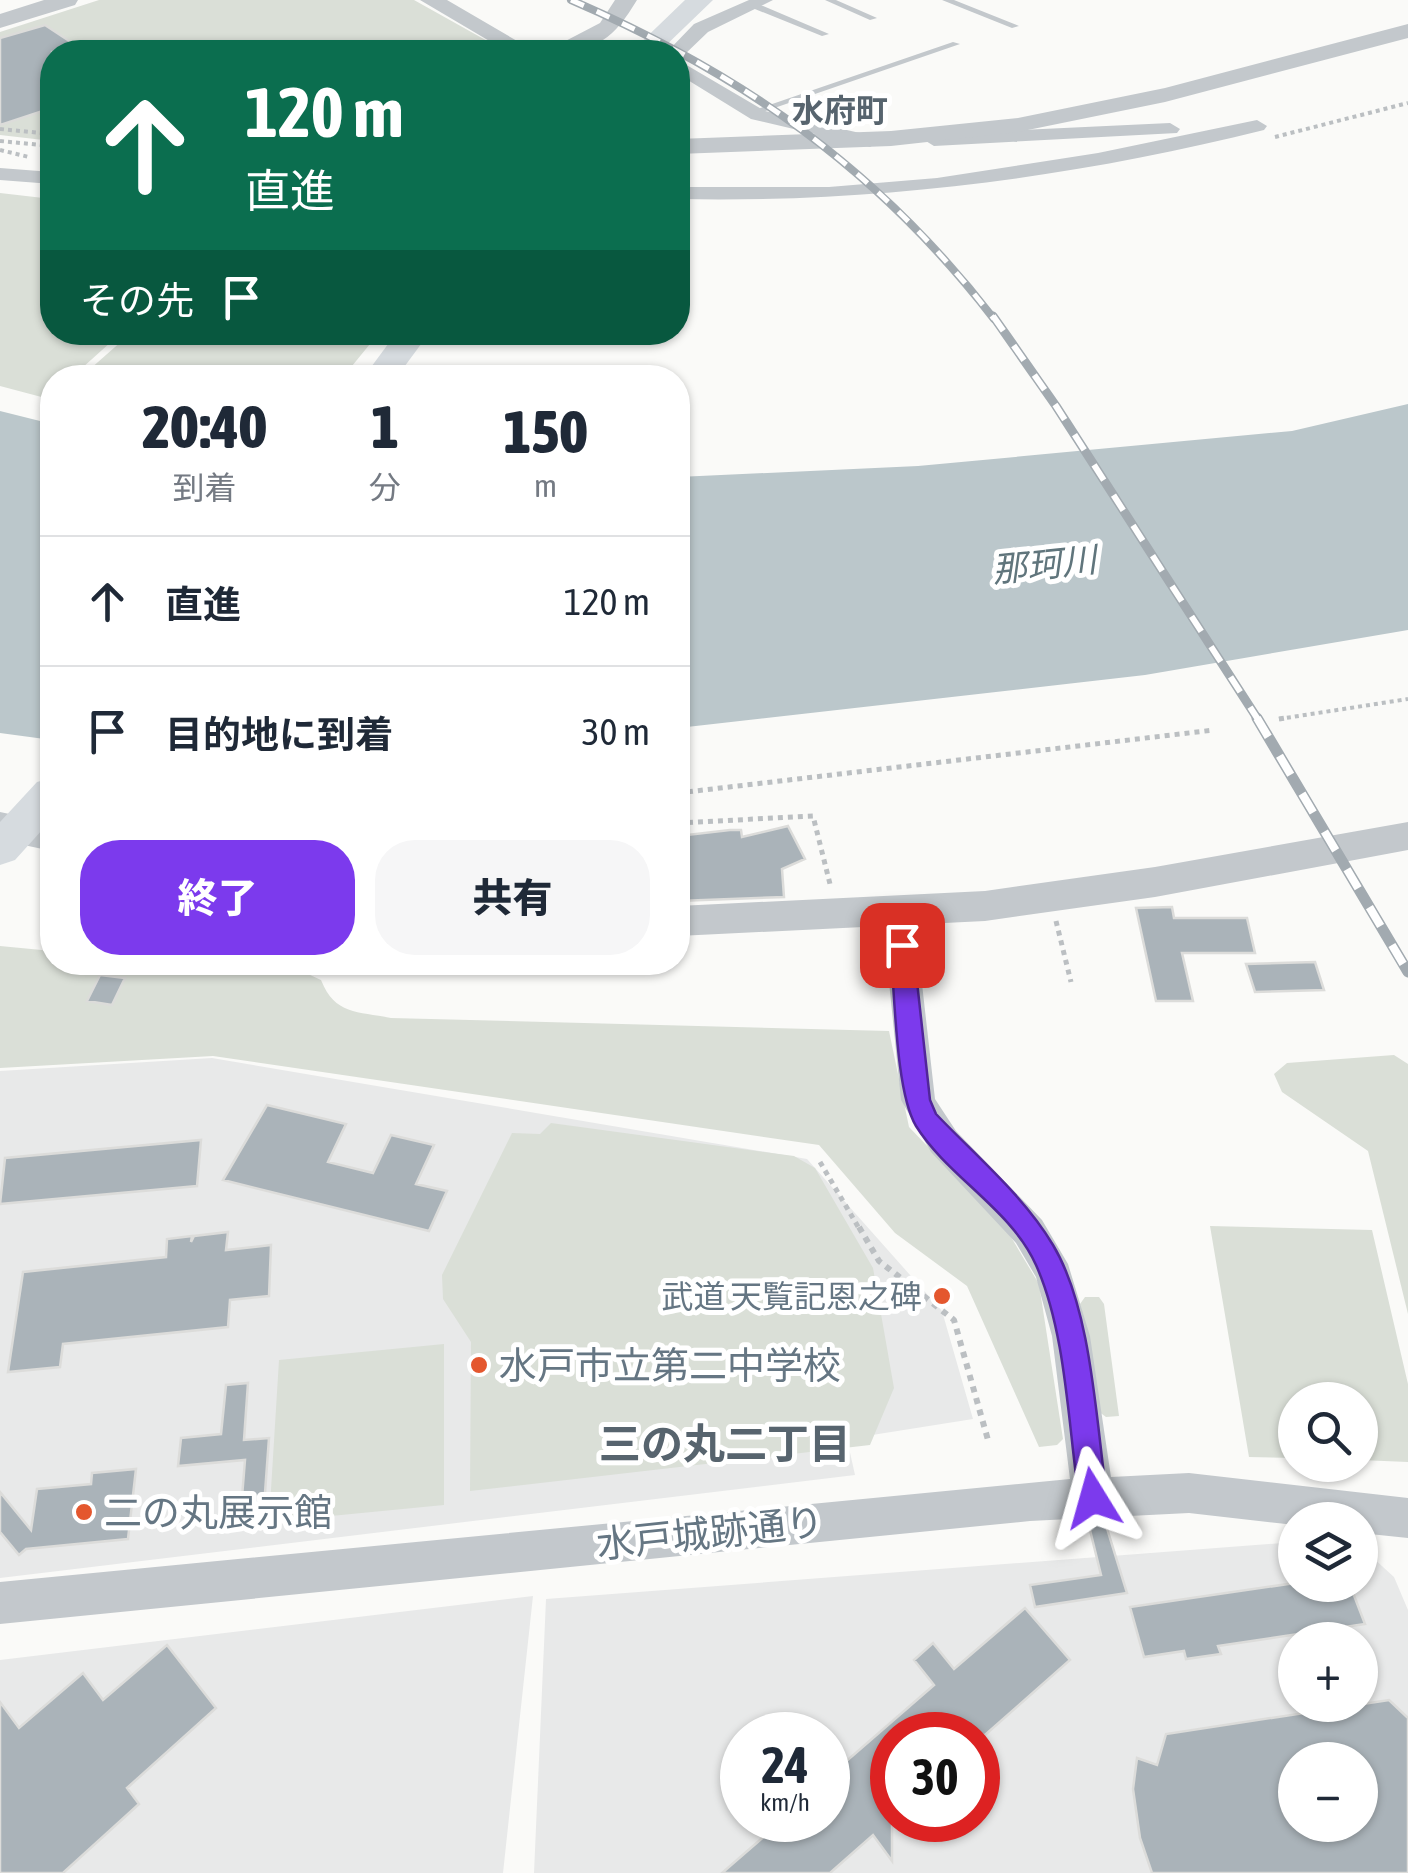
<!DOCTYPE html>
<html lang="ja">
<head>
<meta charset="utf-8">
<style>
	:root { --surface:#fff; --page:#f6f6f7; --text:#1f2937; --muted:#747a83; --line:#e0e1e3; --accent:#7c3aed }
	body { margin:0; font-family:"Asap Condensed","Noto Sans JP",sans-serif; background:var(--page); color:var(--text); height:100vh; display:flex; flex-direction:column; font-size:38px; white-space:nowrap }
	* { box-sizing:border-box; margin:0 }
	p { font-size:32px; color:var(--muted) }
	.icon { flex:none; width:55px; height:55px; fill:none; stroke:currentColor; stroke-width:2; stroke-linecap:round; stroke-linejoin:round }
	.map { position:relative; flex:1; overflow:hidden }
	.details { position:absolute; left:40px; top:365px; width:650px; height:610px; display:flex; flex-direction:column; background:var(--surface); border-radius:40px; box-shadow:0 2px 8px #0004 }
	.details>* { flex:none }
	.guide { position:absolute; left:40px; top:40px; width:650px; height:305px; border-radius:40px; box-shadow:0 2px 8px #0004; background:#0b6e4f; color:#fff; overflow:hidden }
	.tools { position:absolute; left:1278px; top:1382px; display:grid; gap:20px }
	.tools a { display:grid; place-items:center; width:100px; height:100px; border-radius:50%; background:var(--surface); box-shadow:0 2px 8px #0004; font-size:50px }
	.speed { position:absolute; left:720px; top:1712px; display:flex; gap:20px; font-size:50px; font-weight:700; text-align:center }
	.speed>* { display:grid; place-content:center; width:130px; height:130px; border-radius:50%; background:var(--surface); box-shadow:0 2px 8px #0004; line-height:1 }
	.speed small { font-size:25px; font-weight:400 }
	.speed .limit { border:15px solid #d22; background:#fff; color:#111 }
	.pin { position:absolute; display:grid; place-items:center; width:85px; height:85px; color:#fff; margin:-42px; border-radius:20px; box-shadow:0 5px 15px #0006 }
	.me { position:absolute; width:110px; margin:-55px; rotate:352deg; stroke-linejoin:round; filter:drop-shadow(0 0 8px #0008) }
	.turn { display:flex; align-items:center; gap:35px; height:210px; padding:0 40px; font-size:45px }
	.turn .icon { width:130px; height:130px; stroke-width:2.5 }
	.turn b { display:block; font-size:70px; line-height:85px }
	.then { display:flex; align-items:center; height:95px; padding:0 40px; background:#0003; gap:20px; font-size:38px }
	.eta { display:flex; justify-content:space-evenly; align-items:center; height:170px; text-align:center }
	.eta b { font-size:60px; font-weight:800; line-height:70px }
	.cta { display:flex; gap:20px; margin-top:auto; padding:20px 40px }
	.cta a { flex:1; height:115px; border-radius:40px; background:var(--accent); color:#fff; font-size:40px; font-weight:800; line-height:115px; text-align:center }
	.cta a+a { background:var(--page); color:var(--text) }
	ul { padding:0; list-style:none }
	li { display:flex; align-items:center; gap:30px; height:130px; padding:0 40px; border-top:2px solid var(--line) }
	li div { flex:1 }
	li b { display:block; font-size:38px }
	li em { font-style:normal }
	.map>svg:first-child { display:block }
</style>
</head>
<body>
<div class="map">
<svg width="1408" height="1873" viewBox="0 0 1408 1873">
	<rect width="100%" height="100%" fill="#fafaf8"/>
	<path fill="#e8e9e9" fill-rule="evenodd" d="M212,1058L807,1159L942,1311L973,1419L847,1439L855,1475L0,1578V1071Z
		M1295,1542V1585H1360V1546L1394,1577L1408,1610V1873H534L546,1599ZM1295,1640H1360V1705H1295ZM742,1735H828V1820H742ZM892,1735H978V1820H892ZM1295,1760H1360V1825H1295Z
		M533,1596L503,1873H0V1660Z"/>
	<path fill="#dadfd7" d="M99,0H414L507,52H52V141L0,135V32Z
		M0,193L52,199V332L121,333L72,377L52,378L49,399L0,386Z
		M132,332H379V333L343,377H81Z
		M0,946L52,951V962H182L308,974L321,980C335,1015 357,1011 391,1018L889,1031L909,1127L1005,1227L1039,1284L1063,1439L1057,1445L1039,1447L967,1286L895,1233L819,1145L213,1056L0,1068Z
		M1394,1055L1408,1064V1314L1368,1151L1282,1092L1274,1074L1287,1063Z
		M551,1123L794,1156L815,1168L873,1268L894,1388L870,1445L470,1491L471,1342L443,1299L442,1275L512,1133L540,1134Z
		M1210,1226L1372,1230L1408,1384V1462L1360,1460V1400H1295V1458L1249,1457Z
		M1085,1297H1099L1104,1304L1119,1416L1106,1417L1098,1411L1080,1304Z
		M444,1344V1505L269,1522L279,1360Z"/>
	<path fill="#bbc7cb" d="M1408,404V630L1145,675L678,728V477L918,466L1292,431Z
		M0,411L52,424V740L0,733Z"/>
	<path fill="#aab3b9" stroke="#dcdcda" stroke-width="2.5" fill-rule="evenodd" d="M45,25L86,52H52V108L0,125V38Z
		M788,826L805,859L782,869L784,897L678,901V836L730,830H741L742,837Z
		M1172,907L1174,918H1247L1255,953H1182L1193,1001H1156L1136,908Z
		M1315,962L1324,990L1255,992L1246,964Z
		M100,975L125,978L112,1005L87,1001Z
		M267,1105L346,1124L328,1162L373,1173L391,1135L434,1145L416,1184L447,1191L429,1231L223,1180Z
		M201,1140L197,1186L0,1204L5,1158Z
		M228,1232L226,1250L271,1245L269,1296L230,1300L228,1327L63,1344L60,1367L8,1372L23,1272L166,1257L167,1239L192,1236L191,1242L194,1236Z
		M248,1383L244,1440L269,1438L263,1520L240,1522L245,1460L178,1466L181,1438L221,1434L226,1385Z
		M136,1469L128,1539L26,1549L19,1555L0,1532V1492L31,1530L37,1489L91,1484L92,1473Z
		M1105,1522L1127,1593L1035,1607L1030,1585L1101,1575L1089,1526Z
		M1295,1583L1350,1585L1365,1624L1218,1646L1221,1654L1186,1659L1184,1651L1144,1657L1130,1607Z
		M1025,1608L1070,1660L985,1735H892V1861L873,1835L830,1873H722L783,1820H828V1777L934,1685L914,1660L933,1643L954,1669Z
		M167,1645L216,1708L127,1788L139,1804L63,1873H0V1702L19,1728L83,1673L103,1700Z
		M1389,1700L1408,1718V1873H1152L1140,1838L1133,1789L1137,1758L1157,1765L1166,1734ZM1295,1760H1360V1825H1295Z"/>
	<g fill="none" stroke-linecap="round" stroke-linejoin="round">
		<path stroke="#bbbfc2" stroke-width="4" stroke-dasharray="4 4" stroke-linecap="butt" d="M0,129L52,134
			M1275,137L1408,103
			M0,141L52,146
			M0,150L29,157
			M1279,719L1408,699"/>
		<path stroke="#bbbfc2" stroke-width="5" stroke-dasharray="5 5" stroke-linecap="butt" d="M1279,719L1285,718
			M678,793L1214,730
			M678,823L813,816L831,888
			M1056,921L1071,982
			M820,1162L860,1230"/>
		<path stroke="#bbbfc2" stroke-width="6" stroke-dasharray="6 6" stroke-linecap="butt" d="M859,1227L879,1261L954,1320L988,1440"/>
		<path fill="#c3c8cc" fill-rule="evenodd" d="M825,0H836L877,18L870,20Z
			M942,0H954L1019,26L1012,28Z
			M750,3H756L829,34L822,36L750,7Z
			M953,42L960,44L757,114L749,112Z"/>
		<path fill="#c3c8cc" fill-rule="evenodd" d="M749,0H773L708,32L683,56L667,52L694,24Z
			M678,60L765,111L877,137L880,141L870,147L751,119L678,74Z
			M1257,120L1267,126L1264,130C1071,178 877,203 678,199V187H829L937,178L1098,153Z
			M1170,123L1180,129L1177,133L934,146L916,135L926,129L938,134Z
			M0,168L52,172V184L0,180Z
			M898,901L909,904L914,913L935,1099L956,1131L1042,1220L1068,1264L1090,1336L1111,1477L1189,1473L1408,1498V1538L1360,1533V1520H1295V1525L1189,1513L1030,1521L0,1624V1582L1070,1479L1052,1336L1036,1277L1016,1243L931,1152L901,1100L882,913L887,904Z"/>
		<path fill="#c3c8cc" fill-rule="evenodd" d="M44,0H78L75,5L0,28V14Z
			M420,0H447L536,52H508Z
			M615,0H637C614,38 597,52 551,52L554,47L600,23Z
			M1408,24V38L1165,102L1018,132L891,146L678,154V139L891,131L1018,118L1165,88Z
			M0,812L52,823V851L0,840Z
			M1408,822V850L1155,897L985,921L678,936V906L985,891L1155,867Z"/>
		<path fill="#d6dbdf" fill-rule="evenodd" d="M685,0H713L659,52H631Z
			M397,332H430L396,378H363Z
			M52,778V819L15,860L0,865V822L37,782Z"/>
		<g stroke="#a2aab0" stroke-width="8">
			<path id="rail-far2" d="M571,0C743,74 879,170 994,319"/>
		</g>
		<g stroke="#a2aab0" stroke-width="9">
			<path id="rail-far1" d="M993,316L1056,406L1259,721"/>
		</g>
		<g stroke="#a2aab0" stroke-width="11">
			<path id="rail" d="M1257,718L1408,972"/>
		</g>
		<use href="#rail-far2" stroke="#fff" stroke-width="5" stroke-dasharray="14" stroke-linecap="butt"/>
		<use href="#rail-far1" stroke="#fff" stroke-width="6" stroke-dasharray="18" stroke-linecap="butt"/>
		<use href="#rail" stroke="#fff" stroke-width="8" stroke-dasharray="22" stroke-linecap="butt"/>
	</g>
	<path fill="#7c3aed" stroke="#51269a" stroke-width="2.5" d="M902,936L913,945L930,1100L936,1114C975,1155 1024,1196 1053,1245C1092,1310 1096,1422 1107,1498L1103,1507L1093,1512L1083,1507L1079,1498C1068,1424 1066,1332 1036,1265C1011,1209 948,1177 916,1126C895,1091 895,989 890,945Z"/>
	<g fill="#e4572e" stroke="#fff" stroke-width="4">
		<circle cx="942" cy="1296" r="10"/>
		<circle cx="479" cy="1365" r="10"/>
		<circle cx="84" cy="1512" r="10"/>
	</g>
	<g text-anchor="middle" dominant-baseline="central" stroke-width="10" stroke-linejoin="round" paint-order="stroke">
		<g font-size="32" font-weight="bold" fill="#57646e" stroke="#fff">
			<text x="840" y="110">水府町</text>
		</g>
		<g font-size="32" fill="#657683" stroke="#fff" text-anchor="end">
			<text x="922" y="1296">武道 天覧記恩之碑</text>
		</g>
		<g font-size="35" font-style="italic" fill="#60757c" stroke="#fff">
			<text transform="translate(1044 564) rotate(-6)">那珂川</text>
		</g>
		<g font-size="38" fill="#657683" stroke="#fff" text-anchor="start">
			<text x="499" y="1365">水戸市立第二中学校</text>
			<text x="104" y="1512">二の丸展示館</text>
		</g>
		<g font-size="38" fill="#657683" stroke="#fff">
			<text transform="translate(710 1533) rotate(-6)">水戸城跡通り</text>
		</g>
		<g font-size="42" font-weight="bold" fill="#57646e" stroke="#fff">
			<text x="725" y="1444">三の丸二丁目</text>
		</g>
	</g>
</svg>
<div class="tools">
<a><svg class="icon" aria-label="search" viewBox="0 0 24 24"><circle cx="10" cy="10" r="6"/><path d="M15 15l6 6"/></svg></a>
<a><svg class="icon" aria-label="layers" viewBox="0 0 24 24"><path d="M12 4l9 5-9 5-9-5zM3 14l9 5 9-5"/></svg></a>
<a>+</a>
<a>−</a>
</div>
<div class="speed"><div>24<small>km/h</small></div><div class="limit">30</div></div>
<div class="pin" style="left:902px;top:945px;background:#d93025"><svg class="icon" aria-label="arrive" viewBox="0 0 24 24"><path d="M6 21V4h12l-3 4 3 4H6"/></svg></div>
<svg class="me" style="left:1093px;top:1498px" viewBox="-20 -20 40 40"><path d="M0-17L14 15 0 8-14 15z" fill="#7c3aed" stroke="#fff" stroke-width="4"/></svg>
<div class="guide">
<div class="turn"><svg class="icon" aria-label="ahead" viewBox="0 0 24 24"><path d="M12 20V5M6 11l6-6 6 6"/></svg><div><b>120 m</b>直進</div></div>
<div class="then">その先<svg class="icon" aria-label="arrive" viewBox="0 0 24 24"><path d="M6 21V4h12l-3 4 3 4H6"/></svg></div>
</div>
<section class="details">
<div class="eta">
<div><b>20:40</b><p>到着</p></div>
<div><b>1</b><p>分</p></div>
<div><b>150</b><p>m</p></div>
</div>
<ul>
<li><svg class="icon" aria-label="ahead" viewBox="0 0 24 24"><path d="M12 20V5M6 11l6-6 6 6"/></svg><div><b>直進</b></div><em>120 m</em></li>
<li><svg class="icon" aria-label="arrive" viewBox="0 0 24 24"><path d="M6 21V4h12l-3 4 3 4H6"/></svg><div><b>目的地に到着</b></div><em>30 m</em></li>
</ul>
<div class="cta"><a>終了</a><a>共有</a></div>
</section>
</div>
</body>
</html>
